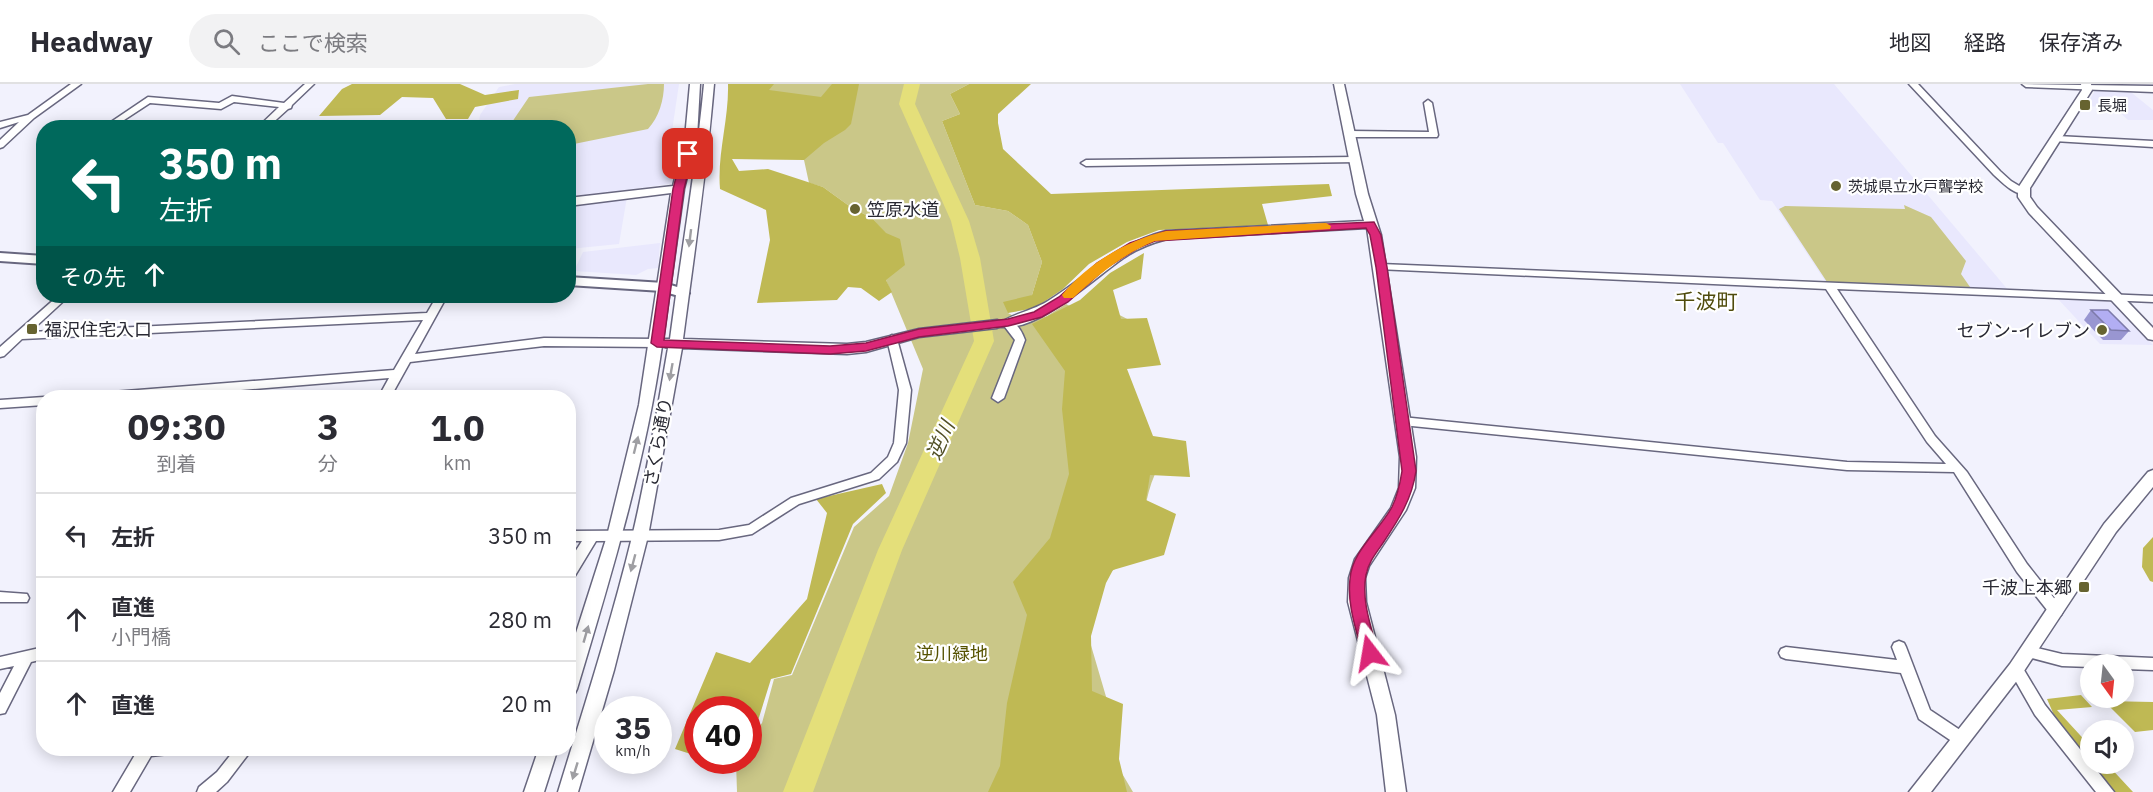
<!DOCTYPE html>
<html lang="ja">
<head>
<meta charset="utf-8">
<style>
	:root { --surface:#fff; --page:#f2f2f3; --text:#2b2b33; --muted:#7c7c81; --line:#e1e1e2 }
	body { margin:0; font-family:"IBM Plex Sans","Noto Sans JP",sans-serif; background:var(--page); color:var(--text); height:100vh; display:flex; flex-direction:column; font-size:22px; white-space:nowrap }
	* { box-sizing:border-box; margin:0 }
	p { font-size:20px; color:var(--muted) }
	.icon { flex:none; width:33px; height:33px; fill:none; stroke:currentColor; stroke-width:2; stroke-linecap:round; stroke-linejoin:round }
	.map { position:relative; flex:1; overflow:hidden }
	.panel { position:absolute; left:36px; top:306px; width:540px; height:366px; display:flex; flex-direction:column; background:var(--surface); border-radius:24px; box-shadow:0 3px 15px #0003 }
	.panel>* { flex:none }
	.top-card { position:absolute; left:36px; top:36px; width:540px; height:183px; border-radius:24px; box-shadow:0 3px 15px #0003; background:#00695c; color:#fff; overflow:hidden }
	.needle { width:39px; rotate:165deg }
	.controls { position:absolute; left:2080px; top:570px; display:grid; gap:12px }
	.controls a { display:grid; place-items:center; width:54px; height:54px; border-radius:50%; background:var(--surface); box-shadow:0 3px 15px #0003; font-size:30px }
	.speed { position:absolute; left:594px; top:612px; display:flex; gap:12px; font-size:30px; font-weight:700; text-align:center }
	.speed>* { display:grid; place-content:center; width:78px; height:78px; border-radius:50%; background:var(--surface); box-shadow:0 3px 15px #0003; line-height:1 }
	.speed small { font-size:15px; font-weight:400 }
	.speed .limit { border:9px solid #d22; background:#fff; color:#111 }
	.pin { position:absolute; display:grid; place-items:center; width:51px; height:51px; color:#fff; margin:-26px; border-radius:12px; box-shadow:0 3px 9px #0006 }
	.me { position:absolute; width:66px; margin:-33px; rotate:346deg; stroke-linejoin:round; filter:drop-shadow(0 0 4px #0008) }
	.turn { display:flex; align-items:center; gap:21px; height:126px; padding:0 24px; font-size:27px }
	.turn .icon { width:78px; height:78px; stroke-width:2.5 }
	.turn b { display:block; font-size:42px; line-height:51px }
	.then { display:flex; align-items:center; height:57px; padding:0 24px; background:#0003; gap:12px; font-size:22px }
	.eta { display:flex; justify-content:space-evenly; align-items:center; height:102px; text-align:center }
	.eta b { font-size:36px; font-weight:800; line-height:42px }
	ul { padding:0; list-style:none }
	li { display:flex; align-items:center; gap:18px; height:84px; padding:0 24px; border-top:2px solid var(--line) }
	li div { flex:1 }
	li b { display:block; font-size:22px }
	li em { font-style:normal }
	header { display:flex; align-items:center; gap:36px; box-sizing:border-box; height:84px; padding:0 30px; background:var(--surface); border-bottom:2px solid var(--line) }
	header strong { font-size:28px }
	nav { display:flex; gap:33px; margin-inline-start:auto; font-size:21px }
	.search { width:420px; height:54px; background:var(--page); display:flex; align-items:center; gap:15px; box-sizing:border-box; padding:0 21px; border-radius:33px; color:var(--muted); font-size:22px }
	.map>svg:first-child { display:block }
</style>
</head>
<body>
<header>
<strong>Headway</strong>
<div class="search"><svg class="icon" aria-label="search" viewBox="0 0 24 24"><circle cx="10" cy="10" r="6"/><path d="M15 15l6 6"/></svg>ここで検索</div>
<nav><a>地図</a><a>経路</a><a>保存済み</a></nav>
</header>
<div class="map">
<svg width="2153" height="708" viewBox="0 0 2153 708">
	<rect width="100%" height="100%" fill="#f2f2fd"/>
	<path fill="#e9e8fd" d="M515,0H679L672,47L676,52V99L569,114L568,44H478L480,31L499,3Z
		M1680,0H1834L2009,207L1827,200L1772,117L1760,116L1723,59H1718Z
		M2096,5H2127L2153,26V36H2128L2115,24L2086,22Z
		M627,113L619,160L569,165L568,121Z
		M660,159L658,184L648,185L636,191L574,187L583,168Z
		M2057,214L2103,215L2117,221L2153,261L2100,260Z"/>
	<path fill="#cac788" d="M648,0H664C664,16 659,33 648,45L569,61L568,44L499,43L510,41L529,13Z
		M730,0H969L950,10L960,30L942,37L975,121L1008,127L1028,141L1042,178L1032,211L1008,229L1027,239L1047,232L1066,220L1087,231L1104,223L1135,239L1122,296L1155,390C1144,415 1143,442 1139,469L1103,493L1090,528V558L1112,633L1117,681L1133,708H737L736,677L748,676L749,655L762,639L774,595L792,591L854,443L889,412L908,359L923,285L886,196L885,149L872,134L852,124L823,103L809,99L804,76Z
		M1904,121L1931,133L1966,177L1961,190L1970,203L1827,198L1779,125L1785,122L1905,125Z"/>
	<path fill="#bfb954" d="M352,0H460L485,11L519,6L518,15L475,23L468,35H446L433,14L402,13L380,31L319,32L342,5Z
		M728,0H774L769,6L821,13L832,0H859L851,40L845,46L824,59L804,76L732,75L739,87L768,85L823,103L852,124L872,134L886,149L900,155L905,181L886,196L892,208L879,217L861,204L848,203L837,216L757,219L770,156L766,126L720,105C717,70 729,35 728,0Z
		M969,0H1031L998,30V39L1003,65L1051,110L1329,100L1332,112L1262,120L1268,141L1159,146L1127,158L1089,180L1063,205L1035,224L1008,229L1003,218L1032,211L1042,178L1028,141L1008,127L975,121L942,37L960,30L950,10Z
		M1144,169L1141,195L1113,206L1121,235L1147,234L1161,281L1127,285L1153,352L1186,357L1190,393L1150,391L1146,416L1176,430L1164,471L1113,486L1106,499L1091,552L1092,607L1123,620L1119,675L1127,708H988L1000,682L1007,619L1027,531L1013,498L1050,454L1069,390L1062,325L1065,287L1032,240L1080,216L1110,189Z
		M882,400L886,409L853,440L791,590L771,595L756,643L749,651L748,626H698L697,672L675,665L716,568L750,579L807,515L827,429L816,415Z
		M2153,453V498L2150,497L2142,483L2143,464Z
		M2081,611L2092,623L2057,626L2091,663V679L2057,638L2047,615Z
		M2104,617L2153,618V646L2135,648Z
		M2092,680H2107L2133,708H2115Z"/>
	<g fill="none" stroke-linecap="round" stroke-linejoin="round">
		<path fill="#e4df7a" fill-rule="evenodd" d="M904,0H920L915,20L969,137L980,174L994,257L902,466L813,708H783L878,466L974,257L960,174L951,137L899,20Z"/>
		<g stroke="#68677f" stroke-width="3">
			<path id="minor" d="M71,0H81L34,34L3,63L0,64V56L19,38L0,44V38L28,31Z
				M305,0H314L292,21L291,24L288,25L267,44H257L279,23L234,18L221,25L150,19L121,38L152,41L156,44H121L108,40L148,13L219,19L232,12L284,19Z
				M1909,0H1918L2000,87L2011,97L2026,106V110C2014,111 2003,99 1994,91Z
				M2022,0L2153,2V8L2026,3Z
				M1428,16L1432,19L1438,51L1437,53H1350L1346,50L1350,47L1429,48L1424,19Z
				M2057,52L2153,57V63L2054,57V53Z
				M1355,73L1358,74V78L1086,82L1081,79L1086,76Z
				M1381,180L2153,212V218L1837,205L1935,352L1967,388L2027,480L2061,523L2063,527L2061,531L2056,533L2051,531L2017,488L1954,388L1847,386L1402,341L1396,337L1402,333L1847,378L1946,380L1927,358L1826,205L1377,185L1376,183L1377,181Z
				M58,212H69L30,248L427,229L437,212H447L415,270L544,254L657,255L663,259L657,263L544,262L410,278L390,314H378L389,294L144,314H82L87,310L394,286L423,236L22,255L4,272L0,273V263Z
				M1008,236C1017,238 1022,248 1025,256L1004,314L998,318L992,314L1015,256L1005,243H998L993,240L994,238Z
				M892,251L897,255L911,306L906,359L897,378L879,395L799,420L752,450L719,456L596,457L573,495L568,496V479L582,457H568V447L719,446L749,441L791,414L871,389L888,373L894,359L899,306L887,255Z
				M44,313L46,314H44V321L0,324V316Z
				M0,508L27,510L29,514L27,518H0Z
				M1899,557L1904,559L1906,563L1930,626L1966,650L1969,655L1966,660L1961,662L1956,660L1919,635L1901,589L1786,575L1781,573L1779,569L1781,565L1786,563L1897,576L1892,563L1894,559Z
				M2029,562L2062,570L2153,574V586L2124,585V580H2091V583L2062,582L2024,572L2022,568L2024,564Z
				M44,563V575L31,578L5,629L0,630V609L14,582L0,585V573Z
				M2016,579L2021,581L2045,621L2114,708H2096L2035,631L2011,589L2009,585L2011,581Z
				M139,664H179L177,669L151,672L130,708H113Z
				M236,664H253L227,698L216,708H197L199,703L217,688Z"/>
		</g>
		<g stroke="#68677f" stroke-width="3">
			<path id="tertiary" d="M690,0H700L697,54L684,105L663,255H670C681,170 696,85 704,0H714C707,85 694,170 683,255L847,260L866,258L919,245L997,236L1002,238C1015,229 1034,226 1048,217C1090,191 1116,160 1166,147L1364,137L1356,110L1334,0H1344L1368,110L1381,151L1416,373L1415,404L1406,426L1369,482L1365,494L1366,518L1395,631L1406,708H1386L1377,631L1348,518L1349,494L1355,475L1391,424L1399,404L1400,373L1367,144L1167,155C1152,159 1138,164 1125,173C1100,189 1032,253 1003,241L997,244L919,253L866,268L847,270L682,264L648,452L614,586L578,708H558C584,623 611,539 632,453C647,390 657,327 668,264L662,262C645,380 611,492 577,605L574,611L568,613V574L607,452L639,321L671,109L568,122V114L673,102L685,54Z
				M2081,0H2091L2092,6L2030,104V113L2037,123L2153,244V256L2148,255L2029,129L2018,113V104L2082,6Z
				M2153,386V403L2116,448L2022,590L1931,708H1909L2010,580L2104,440L2148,388Z
				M539,664H558L544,708H524Z"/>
		</g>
		<g stroke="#68677f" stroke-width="4">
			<path id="secondary" d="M0,169L44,172V180L0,177Z
				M568,193L664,199L687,206L689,209L682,213L662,207L568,201Z"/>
		</g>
		<use href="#minor" fill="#fff" fill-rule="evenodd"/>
		<use href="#tertiary" fill="#fff" fill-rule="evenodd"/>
		<use href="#secondary" fill="#fff" fill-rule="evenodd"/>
	</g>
	<path fill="#9996d1" d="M2091,226L2129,247L2121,256H2103L2084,236Z"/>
	<path fill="#b2aef3" stroke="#7d7aaa" stroke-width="1.5" d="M2091,226H2108L2129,247L2111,246Z"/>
	<defs><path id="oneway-solid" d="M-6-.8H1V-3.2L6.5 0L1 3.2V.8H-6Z" transform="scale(1.5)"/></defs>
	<g fill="#9f9fa3">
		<use href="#oneway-solid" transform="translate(690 154) rotate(97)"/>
		<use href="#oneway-solid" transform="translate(671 288) rotate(100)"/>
		<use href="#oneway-solid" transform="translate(636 361) rotate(-76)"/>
		<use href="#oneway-solid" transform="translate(633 479) rotate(105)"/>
		<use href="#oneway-solid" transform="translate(586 550) rotate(-74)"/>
		<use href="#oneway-solid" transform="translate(575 687) rotate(107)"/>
	</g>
	<path fill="#db2777" stroke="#8e194d" stroke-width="1.5" d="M688,67L693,70L684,105L664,256L830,262L866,259L919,245L1008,235L1034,228L1059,213L1097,179L1130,159L1166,147L1374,138L1381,151L1387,183L1416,387C1412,415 1399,435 1383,459C1376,469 1368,479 1366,491C1361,517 1372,545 1378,569L1376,574L1370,576L1364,574L1362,569C1356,545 1347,520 1350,495C1352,467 1379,447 1392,423C1398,411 1400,400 1402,387L1376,183L1370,151L1366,144L1155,157L1138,164L1106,184L1068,218L1042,233L1008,242L919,253L866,267L830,270L657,263L651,259L673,105L682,70Z"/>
	<path fill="#f59e0b" d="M1326,139L1331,142L1330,145L1155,157C1123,170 1098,191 1073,214H1064L1062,211C1087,180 1127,156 1166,147Z"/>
	<g fill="#666330" stroke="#fff" stroke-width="2">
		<rect x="2079" y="15" width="12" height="12" rx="3"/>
		<circle cx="1836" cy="102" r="6"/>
		<circle cx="855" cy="125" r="6"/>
		<rect x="26" y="239" width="12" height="12" rx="3"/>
		<circle cx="2102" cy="246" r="6"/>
		<rect x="2078" y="497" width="12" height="12" rx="3"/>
	</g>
	<g text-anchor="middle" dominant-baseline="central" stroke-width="4.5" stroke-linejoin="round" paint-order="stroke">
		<g font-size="15" fill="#292933" stroke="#fff" text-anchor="start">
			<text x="2097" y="21">長堀</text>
			<text x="1848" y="102">茨城県立水戸聾学校</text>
		</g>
		<g font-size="18" fill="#292933" stroke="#fff" text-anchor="start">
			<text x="867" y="125">笠原水道</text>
			<text x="44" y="245">福沢住宅入口</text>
			<text x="2090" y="246" text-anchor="end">セブン-イレブン</text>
			<text x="2072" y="503" text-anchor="end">千波上本郷</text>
		</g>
		<g font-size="18" fill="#292933" stroke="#fff">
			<text transform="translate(658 358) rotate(-80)">さくら通り</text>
		</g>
		<g font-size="18" fill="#565200" stroke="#fff">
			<text x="952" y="569">逆川緑地</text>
		</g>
		<g font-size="20" font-style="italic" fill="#525026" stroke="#fff">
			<text transform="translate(940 356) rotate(-66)">逆川</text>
		</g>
		<g font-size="21" fill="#504c0d" stroke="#fff">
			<text x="1706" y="217">千波町</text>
		</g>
	</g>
</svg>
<div class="controls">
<a><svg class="needle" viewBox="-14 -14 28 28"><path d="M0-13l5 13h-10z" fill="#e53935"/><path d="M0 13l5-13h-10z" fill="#7c7c81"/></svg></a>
<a><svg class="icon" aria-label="sound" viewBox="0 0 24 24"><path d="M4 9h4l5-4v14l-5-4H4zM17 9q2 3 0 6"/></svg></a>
</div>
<div class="speed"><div>35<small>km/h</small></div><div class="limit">40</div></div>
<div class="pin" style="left:688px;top:70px;background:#d93025"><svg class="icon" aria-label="arrive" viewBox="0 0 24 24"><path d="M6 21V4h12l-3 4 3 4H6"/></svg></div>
<svg class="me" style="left:1370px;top:569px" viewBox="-20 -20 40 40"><path d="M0-17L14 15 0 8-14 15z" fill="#db2777" stroke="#fff" stroke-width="4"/></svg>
<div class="top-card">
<div class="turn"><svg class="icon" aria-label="left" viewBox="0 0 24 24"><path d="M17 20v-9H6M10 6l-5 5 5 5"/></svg><div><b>350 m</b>左折</div></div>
<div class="then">その先<svg class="icon" aria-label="ahead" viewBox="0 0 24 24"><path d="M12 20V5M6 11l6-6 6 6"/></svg></div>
</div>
<section class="panel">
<div class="eta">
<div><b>09:30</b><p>到着</p></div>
<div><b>3</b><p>分</p></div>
<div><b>1.0</b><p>km</p></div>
</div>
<ul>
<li><svg class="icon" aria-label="left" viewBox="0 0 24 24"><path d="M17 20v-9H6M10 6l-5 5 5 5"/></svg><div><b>左折</b></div><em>350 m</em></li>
<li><svg class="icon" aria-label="ahead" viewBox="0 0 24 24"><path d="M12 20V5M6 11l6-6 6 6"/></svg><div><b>直進</b><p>小門橋</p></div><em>280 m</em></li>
<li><svg class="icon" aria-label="ahead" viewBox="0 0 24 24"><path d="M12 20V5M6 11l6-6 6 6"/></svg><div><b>直進</b></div><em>20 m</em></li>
</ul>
</section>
</div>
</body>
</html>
